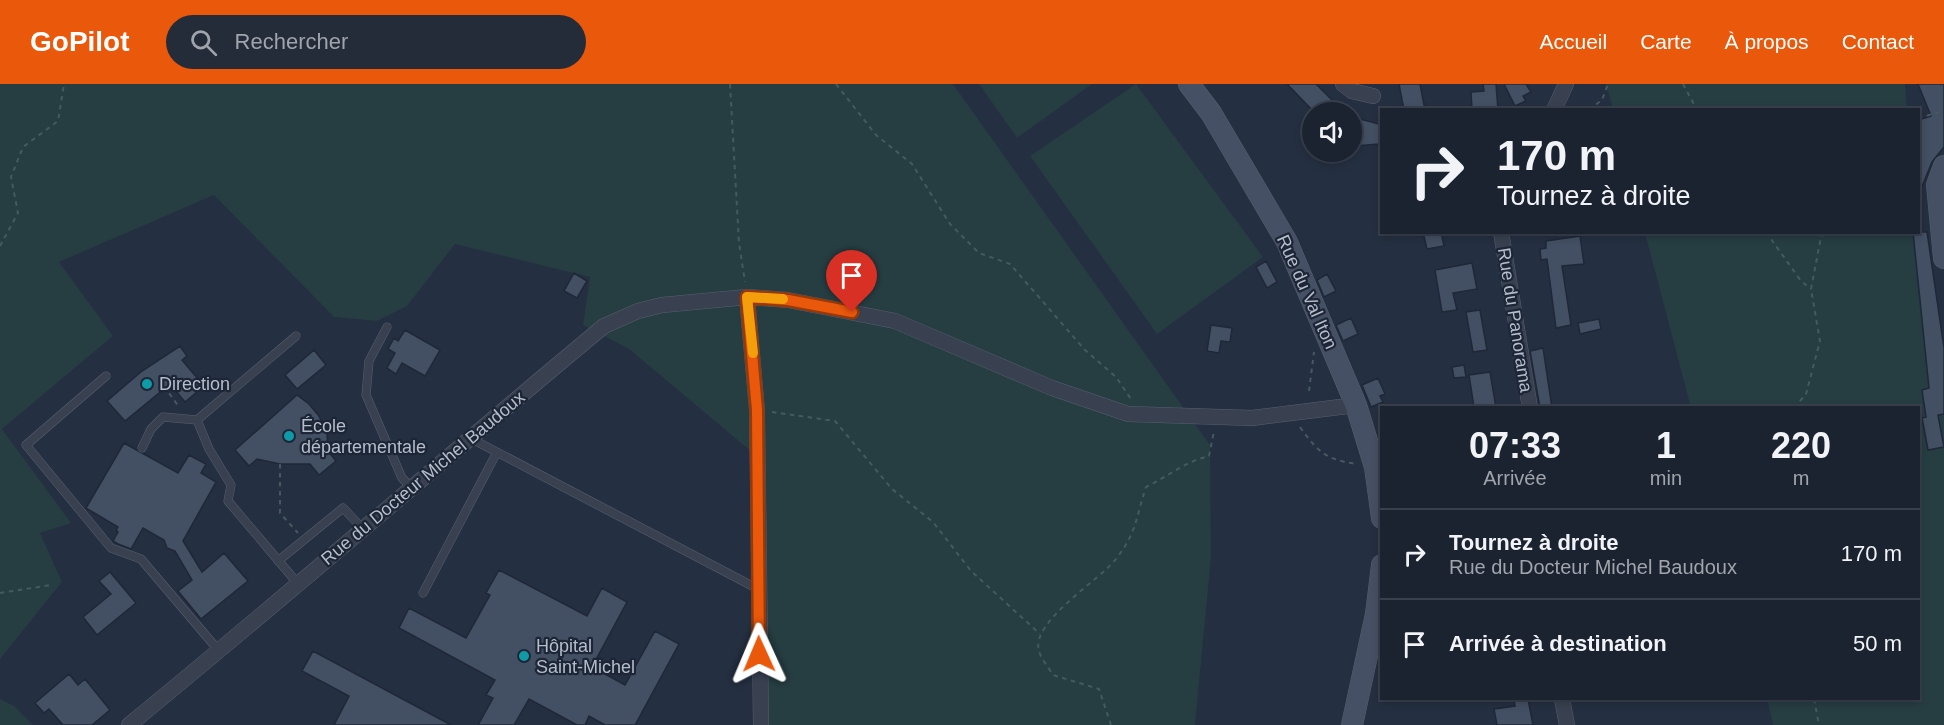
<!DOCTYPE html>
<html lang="fr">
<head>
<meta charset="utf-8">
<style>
	:root { --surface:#1b2331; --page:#242b39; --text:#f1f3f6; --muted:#a0a4ab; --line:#39404d; --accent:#ea580c }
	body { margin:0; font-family:Arial,sans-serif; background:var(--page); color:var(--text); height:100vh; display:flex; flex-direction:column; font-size:22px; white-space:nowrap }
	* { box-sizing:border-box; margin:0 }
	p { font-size:20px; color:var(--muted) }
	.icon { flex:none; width:33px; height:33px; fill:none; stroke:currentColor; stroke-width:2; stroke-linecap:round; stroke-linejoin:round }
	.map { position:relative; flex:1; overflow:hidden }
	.details { position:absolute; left:1380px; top:322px; width:540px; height:294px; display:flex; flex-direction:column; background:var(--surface); border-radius:0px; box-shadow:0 3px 9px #0003,0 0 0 2px var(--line) }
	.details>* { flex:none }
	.banner { position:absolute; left:1380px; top:24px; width:540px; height:126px; border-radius:0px; box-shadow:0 3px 9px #0003,0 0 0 2px var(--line); background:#1b2331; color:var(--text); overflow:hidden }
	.tools { position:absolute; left:1302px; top:18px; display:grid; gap:12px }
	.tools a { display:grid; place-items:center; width:60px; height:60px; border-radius:50%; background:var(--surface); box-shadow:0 3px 9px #0003,0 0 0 2px var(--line); font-size:30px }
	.pin { position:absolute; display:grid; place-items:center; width:51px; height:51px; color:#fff; margin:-62px -26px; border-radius:50% 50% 50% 0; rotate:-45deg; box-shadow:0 0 6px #0007 }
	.pin .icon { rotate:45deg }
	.me { position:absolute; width:66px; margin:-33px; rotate:359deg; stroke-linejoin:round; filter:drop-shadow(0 0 4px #0008) }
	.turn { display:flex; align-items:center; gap:21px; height:126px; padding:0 18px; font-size:27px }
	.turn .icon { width:78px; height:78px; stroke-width:2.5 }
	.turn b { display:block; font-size:42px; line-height:51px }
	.eta { display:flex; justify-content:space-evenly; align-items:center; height:102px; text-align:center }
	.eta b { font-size:36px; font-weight:700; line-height:42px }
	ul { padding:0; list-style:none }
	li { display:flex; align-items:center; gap:18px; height:90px; padding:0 18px; border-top:2px solid var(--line) }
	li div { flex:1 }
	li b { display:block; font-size:22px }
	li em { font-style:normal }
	header { display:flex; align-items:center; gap:36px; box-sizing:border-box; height:84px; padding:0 30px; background:var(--accent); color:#fff }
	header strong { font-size:28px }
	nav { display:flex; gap:33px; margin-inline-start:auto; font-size:21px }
	.search { width:420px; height:54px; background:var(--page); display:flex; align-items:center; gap:15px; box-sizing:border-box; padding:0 21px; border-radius:33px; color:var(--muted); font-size:22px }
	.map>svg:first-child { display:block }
</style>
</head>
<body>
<header>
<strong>GoPilot</strong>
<div class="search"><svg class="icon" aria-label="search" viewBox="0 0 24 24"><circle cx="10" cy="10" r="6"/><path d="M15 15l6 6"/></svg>Rechercher</div>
<nav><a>Accueil</a><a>Carte</a><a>À propos</a><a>Contact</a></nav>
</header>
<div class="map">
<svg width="1944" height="641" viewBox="0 0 1944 641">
	<rect width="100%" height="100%" fill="#242f41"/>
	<path fill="#263d42" d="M0,0H953L1210,361L1211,473L1195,641H767L753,369L629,265L583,241L590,193L455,160L407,222L377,237L334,233L214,111L59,178L113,252L2,345L71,439L40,449L62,498L0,575Z
		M979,0H1092L1017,54Z
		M1136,0L1263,173L1157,250L1030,72Z
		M1606,0H1905L1907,25H1613Z
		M1645,149H1916L1944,281V641H1773L1767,615H1918V324H1691Z
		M0,615L14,622L33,641H0Z"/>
	<path fill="#434f63" stroke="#1f2838" stroke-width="1.5" d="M1287,0H1316L1333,17L1321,28H1314Z
		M1399,0H1420L1425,26H1404Z
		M1483,0H1496L1498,26H1472L1471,8L1484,7Z
		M1504,0H1526L1531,8L1523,12L1526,17L1515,22Z
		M1918,0H1944V63L1932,78L1919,110L1918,36L1931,32Z
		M1352,33L1379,40V60L1355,62L1354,56L1352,55Z
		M1423,148H1441L1444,162L1427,165Z
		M1913,148H1927L1944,264V330L1938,331L1944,363L1928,366L1922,334L1926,333L1922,306L1929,304Z
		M1580,152L1584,180L1562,182L1571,241L1556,244L1547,175L1541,176L1540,165L1546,164V157Z
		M1266,177L1277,198L1267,204L1256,183Z
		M1472,179L1477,205L1453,209L1457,226L1442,228L1435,186Z
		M574,189L587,197L577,214L564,207Z
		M1327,190L1336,207L1324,213L1317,196Z
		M1480,226L1487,266L1473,268L1466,228Z
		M1351,234L1358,250L1343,257L1336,241Z
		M1599,235L1601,245L1580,250L1578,239Z
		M1211,241L1232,244L1230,258L1221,257L1219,269L1207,267Z
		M405,246L440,266L425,292L402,279L396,290L387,284L395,269L388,265L394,254L398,257Z
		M180,262L187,272L182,276L204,302L185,318L170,300L125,337L107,317L142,287Z
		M1543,264L1552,324H1540L1530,267Z
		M314,266L326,281L297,305L285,291Z
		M1464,281L1466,293L1454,294L1452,283Z
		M1490,288L1496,324L1474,323L1469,291Z
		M1378,294L1385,310L1380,312L1383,318L1371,323L1362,301Z
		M297,311L309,320L319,332L327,350L328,367L336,377L319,391L310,380H280L257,375L249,382L235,366Z
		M124,359L178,389L189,371L206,380L201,389L216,398L183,457L202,488L224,469L248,497L201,535L178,507L192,496L175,467L167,464L164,456L143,444L131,465L118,460L113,457L118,448L116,446L118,443L86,424Z
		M499,486L587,532L602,504L627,518L592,583L625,601L655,547L679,560L635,641H605L589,632L585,641H577L529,615L514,641H478L493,614L486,611L495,596L399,544L409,524L466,554L490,511L486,509Z
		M110,488L136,519L97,551L83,533L111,510L99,497Z
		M313,567L451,641H334L349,612L302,587Z
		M69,590L78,601L85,595L110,626L92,641H63L49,625L44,629L35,619Z
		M1514,615H1528L1533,641H1497L1494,625L1515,622Z"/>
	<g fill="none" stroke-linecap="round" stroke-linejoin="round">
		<g stroke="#565f6e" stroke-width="9">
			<path id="lane" d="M387,243L369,277L366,311L402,394L411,403
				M296,252L197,336L209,365L231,401L228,417L299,501
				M106,292L26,361L111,464L141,475L219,567
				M470,354L758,505
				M142,364L151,345L163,333L197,336
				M278,477L343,424L362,444
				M423,509L497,368"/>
		</g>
		<g stroke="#565f6e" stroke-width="16">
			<path id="street" d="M1343,0L1352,7L1373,12
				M1554,26L1566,0
				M1501,148L1530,324
				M747,213L757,326L761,641
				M1562,615L1567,641
				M129,641C289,510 445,374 604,242L638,227L662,221L747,213L788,216L895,237L1052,304L1128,330L1252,334L1356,321"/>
		</g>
		<g stroke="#565f6e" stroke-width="22">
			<path id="secondary" d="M1189,0L1211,29L1287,158L1356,321L1375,383L1382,434
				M1944,82L1937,101L1944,174
				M1352,641L1376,530L1382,481"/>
		</g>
		<path stroke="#455a5e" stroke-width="2" stroke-dasharray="4.5 4.5" stroke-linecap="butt" d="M730,0L739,159L745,198
			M836,0L876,51L912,80L950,140L979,169L1010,180L1085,266L1116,293L1131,315
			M1683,0L1697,26
			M1589,26L1602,16L1608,0
			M1918,34L1944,27
			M1766,148L1801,197L1811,205
			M0,162L18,129L11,93L23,63L58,37L64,0
			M164,302L179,323
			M1309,307L1314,268
			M1794,324L1806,310L1820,257L1811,205L1821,153L1826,148
			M772,328L835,337L892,405L933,438L971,487L1040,550
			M1300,343C1318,368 1326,376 1357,380
			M280,380V429L298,449
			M0,509L51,501
			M1814,615L1819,641
			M1111,641L1099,605L1053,591C1049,584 1041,575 1039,567C1030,538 1100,496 1116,475C1137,448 1136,433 1146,403C1169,392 1184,378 1209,372L1214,347"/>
		<use href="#lane" stroke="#394150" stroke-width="8"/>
		<use href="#street" stroke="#394150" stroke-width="15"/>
		<use href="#secondary" stroke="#465064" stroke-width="21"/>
	</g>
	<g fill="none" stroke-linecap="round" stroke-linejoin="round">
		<g stroke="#983908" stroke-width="15">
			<path id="route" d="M759,570L757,326L747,213L788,216L852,228"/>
		</g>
		<use href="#route" stroke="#ea580c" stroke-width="10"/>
		<path stroke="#f59e0b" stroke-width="10" d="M753,269L747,213L783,215"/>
	</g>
	<g fill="#0f9aa8" stroke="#1d2636" stroke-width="2">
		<circle cx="147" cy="300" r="6"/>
		<circle cx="289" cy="352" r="6"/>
		<circle cx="524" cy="572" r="6"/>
	</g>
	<g text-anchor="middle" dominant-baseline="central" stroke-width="4.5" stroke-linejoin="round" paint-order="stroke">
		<g font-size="18" fill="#b5bccb" stroke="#1d2636">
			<text transform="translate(1307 208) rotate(66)">Rue du Val Iton</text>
			<text transform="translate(1515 236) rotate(81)">Rue du Panorama</text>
			<text transform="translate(423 394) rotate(-40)">Rue du Docteur Michel Baudoux</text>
		</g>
		<g font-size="18" fill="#b5bccb" stroke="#1d2636" text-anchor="start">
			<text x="159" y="300">Direction</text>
			<text x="301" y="342">École<tspan x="301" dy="21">départementale</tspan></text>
			<text x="536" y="562">Hôpital<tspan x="536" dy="21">Saint-Michel</tspan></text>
		</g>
	</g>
</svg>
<div class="tools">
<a><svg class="icon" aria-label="sound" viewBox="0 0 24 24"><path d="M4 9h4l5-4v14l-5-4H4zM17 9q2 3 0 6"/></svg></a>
</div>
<div class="pin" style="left:852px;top:228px;background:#d93025"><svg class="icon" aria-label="arrive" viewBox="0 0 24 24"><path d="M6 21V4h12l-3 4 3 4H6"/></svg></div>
<svg class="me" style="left:759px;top:570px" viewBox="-20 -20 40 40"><path d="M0-17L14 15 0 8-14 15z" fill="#ea580c" stroke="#fff" stroke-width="4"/></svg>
<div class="banner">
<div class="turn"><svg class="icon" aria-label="right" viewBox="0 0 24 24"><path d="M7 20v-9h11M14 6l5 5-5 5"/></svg><div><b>170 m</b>Tournez à droite</div></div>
</div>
<section class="details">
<div class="eta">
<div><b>07:33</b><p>Arrivée</p></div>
<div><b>1</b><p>min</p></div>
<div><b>220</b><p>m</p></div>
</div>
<ul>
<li><svg class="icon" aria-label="right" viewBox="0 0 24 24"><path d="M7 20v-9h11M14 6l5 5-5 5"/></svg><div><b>Tournez à droite</b><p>Rue du Docteur Michel Baudoux</p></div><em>170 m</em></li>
<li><svg class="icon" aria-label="arrive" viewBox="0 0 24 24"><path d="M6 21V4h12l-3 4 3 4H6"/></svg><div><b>Arrivée à destination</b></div><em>50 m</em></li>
</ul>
</section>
</div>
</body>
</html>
